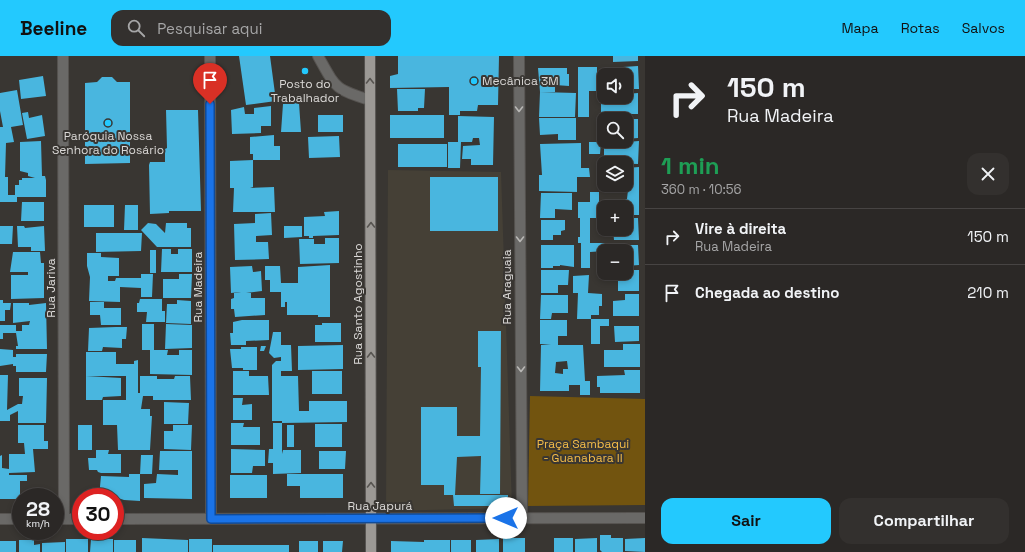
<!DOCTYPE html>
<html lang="pt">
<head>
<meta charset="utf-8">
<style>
	:root { --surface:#2b2826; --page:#33302e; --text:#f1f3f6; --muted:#a6a6a7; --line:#474443; --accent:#23c9fe }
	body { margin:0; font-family:"Space Grotesk",sans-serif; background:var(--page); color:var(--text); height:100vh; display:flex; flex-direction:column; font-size:15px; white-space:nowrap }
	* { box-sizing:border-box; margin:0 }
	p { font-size:13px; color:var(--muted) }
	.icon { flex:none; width:22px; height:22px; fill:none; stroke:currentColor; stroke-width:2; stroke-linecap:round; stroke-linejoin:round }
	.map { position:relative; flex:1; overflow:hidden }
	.details { display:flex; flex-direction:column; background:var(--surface); width:380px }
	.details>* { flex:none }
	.hud { background:#2b2826; color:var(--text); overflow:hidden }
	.controls { position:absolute; left:597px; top:12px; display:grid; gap:8px }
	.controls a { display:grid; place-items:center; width:36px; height:36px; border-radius:8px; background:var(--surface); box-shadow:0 2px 6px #0003,0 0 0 1px var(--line); font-size:20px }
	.speed { position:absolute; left:12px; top:432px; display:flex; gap:8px; font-size:20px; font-weight:700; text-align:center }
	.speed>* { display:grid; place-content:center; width:52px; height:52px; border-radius:50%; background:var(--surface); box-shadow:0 2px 6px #0003,0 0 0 1px var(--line); line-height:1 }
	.speed small { font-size:10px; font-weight:400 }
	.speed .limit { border:6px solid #d22; background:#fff; color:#111 }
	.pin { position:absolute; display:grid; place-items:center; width:34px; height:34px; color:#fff; margin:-41px -17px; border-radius:50% 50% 50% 0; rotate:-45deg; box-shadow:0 0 4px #0007 }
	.pin .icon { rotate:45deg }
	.me { position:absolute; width:44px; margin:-22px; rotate:270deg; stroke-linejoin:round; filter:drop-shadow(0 0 3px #0008) }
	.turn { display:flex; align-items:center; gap:14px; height:84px; padding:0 16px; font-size:18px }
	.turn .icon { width:52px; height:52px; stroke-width:2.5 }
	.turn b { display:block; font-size:28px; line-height:34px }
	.round { display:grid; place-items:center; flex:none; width:42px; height:42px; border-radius:12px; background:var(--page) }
	.headline { display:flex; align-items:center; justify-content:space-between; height:68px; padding:0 16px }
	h1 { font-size:24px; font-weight:600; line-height:30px; color:#1e9e55 }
	.primary-button { display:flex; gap:8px; margin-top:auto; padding:8px 16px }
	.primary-button a { flex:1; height:46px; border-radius:12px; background:var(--accent); color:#111; font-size:16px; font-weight:600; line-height:46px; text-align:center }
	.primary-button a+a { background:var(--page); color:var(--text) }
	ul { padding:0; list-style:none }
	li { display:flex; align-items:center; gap:12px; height:56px; padding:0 16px; border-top:1px solid var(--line) }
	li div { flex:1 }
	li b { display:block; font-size:15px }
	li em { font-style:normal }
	header { display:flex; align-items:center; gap:24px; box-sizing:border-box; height:56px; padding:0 20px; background:var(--accent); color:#111 }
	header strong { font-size:19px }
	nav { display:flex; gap:22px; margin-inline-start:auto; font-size:14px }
	.search { width:280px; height:36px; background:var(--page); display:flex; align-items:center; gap:10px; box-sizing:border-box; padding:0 14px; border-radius:12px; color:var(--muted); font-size:15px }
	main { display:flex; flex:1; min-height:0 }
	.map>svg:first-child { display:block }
</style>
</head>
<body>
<header>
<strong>Beeline</strong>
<div class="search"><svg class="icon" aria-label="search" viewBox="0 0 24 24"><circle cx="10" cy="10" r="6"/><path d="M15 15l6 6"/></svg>Pesquisar aqui</div>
<nav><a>Mapa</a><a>Rotas</a><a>Salvos</a></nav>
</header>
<main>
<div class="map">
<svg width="645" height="496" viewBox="0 0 645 496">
	<rect width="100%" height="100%" fill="#393632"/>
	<path fill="#454036" d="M388,114L501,116L512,452L386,455Z"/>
	<path fill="#72540f" d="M530,340L645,343V449L528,450Z"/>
	<path fill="#49b6df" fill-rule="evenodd" d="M239,0H270L276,45L246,49Z
		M398,0H499L498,49H478L477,55H460V59H449V31L390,32V20L398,18Z
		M613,0H638V5L613,6Z
		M638,10L639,33H626V19H605V11H620L621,17H622L623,11Z
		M578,11H597V35H589V61H578Z
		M538,12H567V18H569V30L555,29V36H540Z
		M43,20L46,40L21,43L19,24Z
		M102,21H112L117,26H130V107L85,108V27L97,26Z
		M397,33H425L424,52H418V55H398Z
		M17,34L23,69L11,71L14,86L6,87L5,121H8V139H15V129H19V124H22V122H35L28,120V117L20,115V86L41,85L42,120H45L46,124V141H17V146H0V71H3L0,55V37Z
		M540,36L576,37L575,61H539Z
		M638,37V58H601V43L618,42L626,41V38Z
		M299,47L301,76H281L283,48Z
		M271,50V70H261V77L232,78L231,54L244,51L245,58H254V52Z
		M166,54H198L201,155H169V157L150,158L149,109L150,106H165V93L167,92Z
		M28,56L29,62L42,59L45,80L27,83L22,57Z
		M318,59H343V76H318Z
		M390,59H444V82H390Z
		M458,60L494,61L493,109H471V103H462L463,90L480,89L479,82H473L472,86H461L460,112H448V86H458Z
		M539,62H576V84H558V78L540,79Z
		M626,63H638V82L626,83Z
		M274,79V90H280V104H253V131L250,132L274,131L275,156H233L234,132H230V105L253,104V98H250V81Z
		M339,80L340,101L309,102L308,81Z
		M639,85L638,108L604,107V91H615V88H620V93H625L626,86Z
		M589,86H601L600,98H589Z
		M581,87V112H589L590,121H577V136L539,135V119H542L540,88Z
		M398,88H447V111H398Z
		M639,111V159H626V151H618V143H627L628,134H606V129H626V112Z
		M430,121H498V175H430Z
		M590,136H599V162H590V187H605V195L590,196V212H581V187H578V181H580V162H578V146H590Z
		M541,137H572V154L555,153V162H540Z
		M22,146H44V165H21Z
		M84,149H114V171H84Z
		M125,149H138V174H124Z
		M339,155V179L313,180V182H309V180H304V161L325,160L324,156Z
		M271,157L272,179L256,180V186H268L269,203L235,204L234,168L255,167V158Z
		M626,162H638L639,184H614L613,173H626Z
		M541,164H565V174L561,175V179H553V184H541Z
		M148,167L156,168L165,177L166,167H187V172H191V191H157L141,174Z
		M0,170H13L12,188H0Z
		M17,170H24L25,172L44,170L45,195H31V191H18Z
		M284,170H302V181L284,182Z
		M96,177H142L141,195L96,196Z
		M325,182H339V207L300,208L299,183H314V188H325Z
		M541,189H574V211L560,209V210H553V212H541Z
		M626,189H638L639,209L626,210Z
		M162,193H171V198H178V193H192V216H161Z
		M150,194H156V217H150Z
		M13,196H40L41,207H44V242L11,243V219H28V216H10Z
		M87,197H101V201L119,202V220H108V225H115L116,222H141V218H153L152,241H141V232L120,231V246L89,245L90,221L87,210Z
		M330,209V261H318V259H287V246H285V251H281V236H270V224H265V210H280L281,227H298V211Z
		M252,210L253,216L261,215L262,235L246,237H251V242H265V259L235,261L234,253H231V243L234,242V237L241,236L231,237L230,211Z
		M541,214H569L568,229H558V237H541Z
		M626,214H639V235H618V217H626Z
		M179,218H192L191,242H163V223H179Z
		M589,219L588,237L602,238V250H599V259H591V263H609V270H600V288H591V263H577L578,237H573V220Z
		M625,238H639V260H613V245L625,244Z
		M541,239H568V257H552L551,263H540Z
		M140,243H162V255H165V266H146L147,256H137V247H139Z
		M0,244H3V247H11L10,254H5V265H0Z
		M177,244L191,245V268L166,267L167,248H177Z
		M90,246H104V252H121V269H101L100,259H90Z
		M13,247H29V249L46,247L47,293H16V290H18L16,277H3V283H0V269H16V275H22V269H29L30,265L13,267Z
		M242,264H269V284L246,285V289H231L230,277H233V266Z
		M540,264H567V280H558V289H583L585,325H590V339H580V329H569V335H540L541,289L551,288H540ZM567,305L568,313H563V318L555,317L556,306Z
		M322,267H341V286H315V269H322Z
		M142,268H154V294H168L167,299H179V294H192V319L150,318V294H142Z
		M166,268L192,269V292L165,293Z
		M614,270H639V285L615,286Z
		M116,271H127L126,283H122V292L103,291L102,295H88L89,272Z
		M478,275H501L500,438H480L481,400L457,401L455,439H508V441L499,450H454L453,439H444V429H421V351H457V380H480L481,311H478Z
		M273,276H281V289H291L292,315H281V320H298L299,355H309V345H347V366L282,367V398L283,394H301V417L273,418V407H268L269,393H273V367H282V365H272V309L276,305H281V301L274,302L269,297Z
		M623,288H640V311H604V294H623Z
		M343,289V313L298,314V290Z
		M261,290H266L264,295H260Z
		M241,291H257V314H243V312H232L230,293H241Z
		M0,293L13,294V301H16V298H47L46,316H16V310H13V308L0,310Z
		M86,296H116V308H134V305L138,304V337H140V320H157V323H174L175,320H190L191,344H153V340H143L141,353H150V360H152L150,394H118L117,369H103V344H126V320H86Z
		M624,314H640V337H600V331H597V320L625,319Z
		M233,315H249V320H268L269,339H233Z
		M312,315H342V338H312Z
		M0,319H8L7,354L18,348H22L23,340H19V322H47L46,367H18V355L10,359V365H0Z
		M86,320L121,322V340L103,341L102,344H86Z
		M233,342H243L242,349L252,348V364H233Z
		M164,346L189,347L188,368H164Z
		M231,367H244L243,371H260V389H231Z
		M315,368H342V391H315Z
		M18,369H44V385H48V393H33L35,416L9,417V419H27V425H20V443H0V400L2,399V412L9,413V398H25L24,387H18Z
		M78,369H92V394H78Z
		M173,369H192L191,394L164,393V375H173Z
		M287,369H294V391H287Z
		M231,393L265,394V410H253L252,417H231Z
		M96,394H109L108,398H121V417H101L98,416L97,414H89L88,402H96Z
		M160,395H192V443L144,442V428L156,427L157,418L178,419V414H159Z
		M319,395H346L345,413H319Z
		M141,399H153L152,418H140Z
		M129,418H140V445L124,444L115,441H99L101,420L129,421Z
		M287,418H343V442H300V430H287Z
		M230,419H267V442H230Z
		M600,479H611V482H623V496H602L600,494Z
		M142,482L188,484V496H142Z
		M503,482H525V496H503Z
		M554,482H573V496H554Z
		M597,482V496H575V483Z
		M645,482V496L625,495V483Z
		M66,483H88V496H66Z
		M91,483H113V496H90Z
		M189,483H212V496H189Z
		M499,483V496H476V484Z
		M19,484H34V489L40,488V496H19Z
		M114,484H136V496H114Z
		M424,484H450V496H391V485L424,486Z
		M451,484H471V496H451Z
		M0,485H16V496H0Z
		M299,485H318V496H299Z
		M323,485H343L342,496H323Z
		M65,486V496H42V487Z
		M213,489H289V496H213Z"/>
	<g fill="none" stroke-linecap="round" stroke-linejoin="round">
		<g stroke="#565350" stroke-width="12">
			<path id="minor" d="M63,0L64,463
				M210,0L211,463
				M318,0C336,32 334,33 370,44
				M519,0L522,462
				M0,463H21
				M55,463H81
				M115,463L645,462"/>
		</g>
		<g stroke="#565350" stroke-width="12">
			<path id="major" d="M370,0L371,496"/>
		</g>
		<use href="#minor" stroke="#6a6967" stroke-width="10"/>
		<use href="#major" stroke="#9c9995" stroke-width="10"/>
	</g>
	<defs><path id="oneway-chevron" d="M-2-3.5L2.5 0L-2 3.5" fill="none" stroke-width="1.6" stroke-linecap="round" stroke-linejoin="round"/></defs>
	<g stroke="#575450">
		<use href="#oneway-chevron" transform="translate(370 25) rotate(-90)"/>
		<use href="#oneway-chevron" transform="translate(371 169) rotate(-90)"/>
		<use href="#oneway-chevron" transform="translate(371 299) rotate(-90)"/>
		<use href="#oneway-chevron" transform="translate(371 429) rotate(-90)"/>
	</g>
	<g stroke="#b8b7b5">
		<use href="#oneway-chevron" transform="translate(519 53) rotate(90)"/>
		<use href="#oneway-chevron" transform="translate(520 183) rotate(90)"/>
		<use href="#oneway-chevron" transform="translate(521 313) rotate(90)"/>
	</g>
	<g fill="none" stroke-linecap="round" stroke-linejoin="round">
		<g stroke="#114b97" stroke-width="10">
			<path id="route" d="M210,48L211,463L506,462"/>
		</g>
		<use href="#route" stroke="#1a73e8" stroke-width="7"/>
	</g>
	<g fill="#23c9fe" stroke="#393632" stroke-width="1.5">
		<circle cx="305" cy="15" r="4"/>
		<circle cx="474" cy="25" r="4"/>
		<circle cx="108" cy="67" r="4"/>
	</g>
	<g text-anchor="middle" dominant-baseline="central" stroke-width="4" stroke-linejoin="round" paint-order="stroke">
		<g font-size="12" fill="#dad8d6" stroke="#393632">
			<text x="482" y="25" text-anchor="start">Mecânica 3M</text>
			<text x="305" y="28">Posto do<tspan x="305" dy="14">Trabalhador</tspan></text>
			<text x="108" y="80">Paróquia Nossa<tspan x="108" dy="14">Senhora do Rosário</tspan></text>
		</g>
		<g font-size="12" fill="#dad8d6" stroke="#393632">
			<text transform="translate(198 231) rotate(-90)">Rua Madeira</text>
			<text transform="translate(507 231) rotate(-90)">Rua Araguaia</text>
			<text transform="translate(51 232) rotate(-90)">Rua Jariva</text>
			<text transform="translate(358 248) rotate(-90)">Rua Santo Agostinho</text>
			<text x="380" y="450">Rua Japurá</text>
		</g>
		<g font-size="12" fill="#f4bc48" stroke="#393632">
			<text x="583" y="388">Praça Sambaqui<tspan x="583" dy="14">- Guanabara II</tspan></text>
		</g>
	</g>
</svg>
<div class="controls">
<a><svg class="icon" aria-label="sound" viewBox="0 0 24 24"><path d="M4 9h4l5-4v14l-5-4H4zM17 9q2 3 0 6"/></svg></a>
<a><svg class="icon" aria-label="search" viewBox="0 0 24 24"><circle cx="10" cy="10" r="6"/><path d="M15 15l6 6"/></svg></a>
<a><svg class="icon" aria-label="layers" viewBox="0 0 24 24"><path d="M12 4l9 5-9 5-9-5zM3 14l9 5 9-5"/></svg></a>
<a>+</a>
<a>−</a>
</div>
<div class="speed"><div>28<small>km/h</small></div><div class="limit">30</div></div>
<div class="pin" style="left:210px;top:48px;background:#d93025"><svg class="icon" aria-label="arrive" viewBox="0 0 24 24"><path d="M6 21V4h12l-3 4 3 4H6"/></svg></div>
<svg class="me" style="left:506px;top:462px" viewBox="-20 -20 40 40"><circle r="19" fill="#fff"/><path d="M0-13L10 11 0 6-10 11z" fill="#1a73e8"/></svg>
</div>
<section class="details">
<div class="hud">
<div class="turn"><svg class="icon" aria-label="right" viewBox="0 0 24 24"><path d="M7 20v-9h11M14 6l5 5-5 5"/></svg><div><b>150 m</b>Rua Madeira</div></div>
</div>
<div class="headline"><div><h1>1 min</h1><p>360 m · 10:56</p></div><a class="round"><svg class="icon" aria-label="close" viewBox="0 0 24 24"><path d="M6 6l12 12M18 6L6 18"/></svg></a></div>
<ul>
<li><svg class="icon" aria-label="right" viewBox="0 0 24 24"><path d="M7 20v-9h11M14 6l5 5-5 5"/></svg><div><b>Vire à direita</b><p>Rua Madeira</p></div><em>150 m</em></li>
<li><svg class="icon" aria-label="arrive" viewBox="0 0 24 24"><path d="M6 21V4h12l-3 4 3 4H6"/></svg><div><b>Chegada ao destino</b></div><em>210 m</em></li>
</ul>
<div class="primary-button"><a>Sair</a><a>Compartilhar</a></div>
</section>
</main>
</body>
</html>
